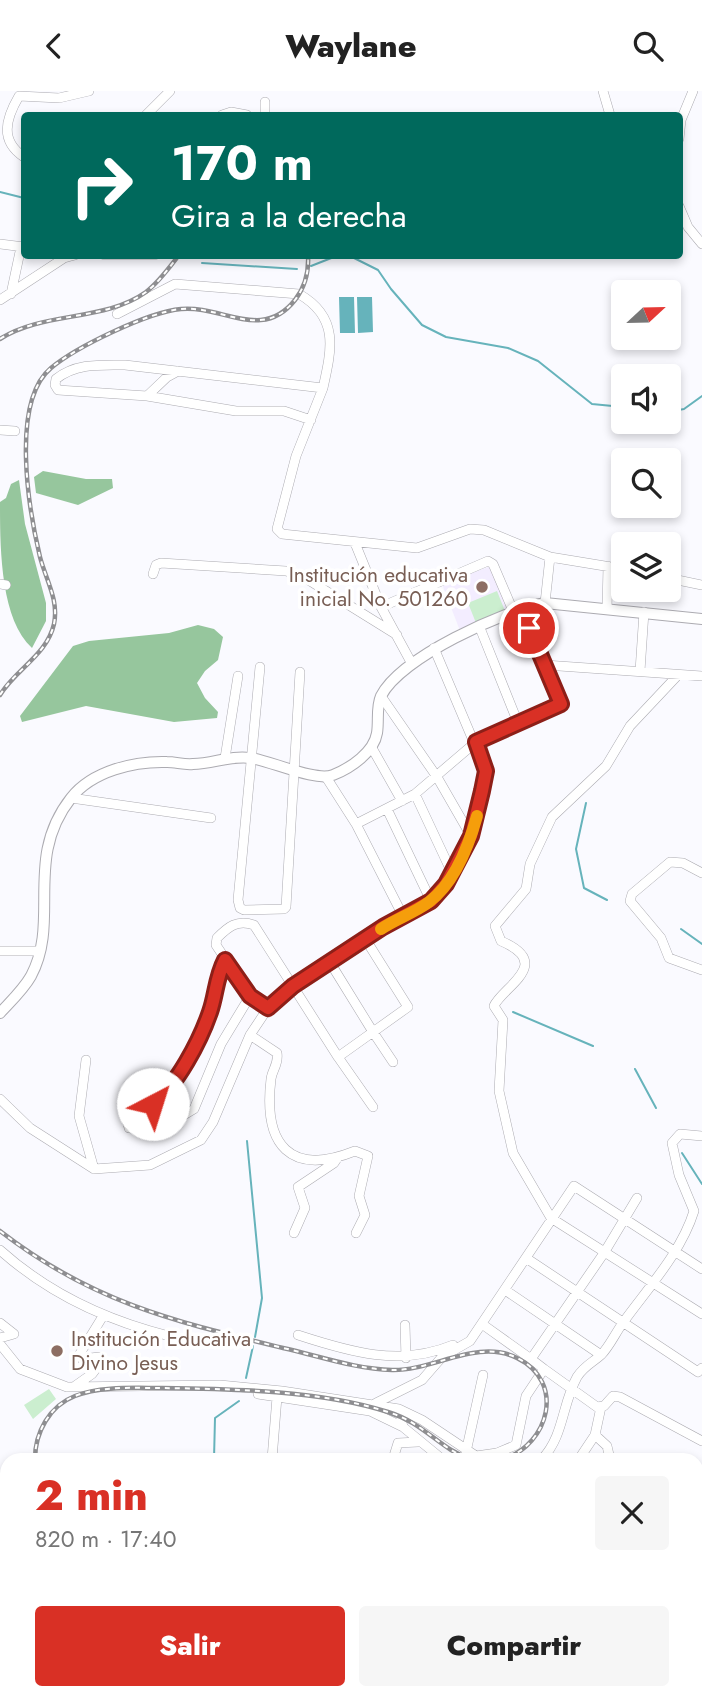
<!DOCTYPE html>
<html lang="es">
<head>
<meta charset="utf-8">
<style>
	:root { --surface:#fff; --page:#f6f6f6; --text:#222; --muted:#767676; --accent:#d93025 }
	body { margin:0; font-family:Jost,sans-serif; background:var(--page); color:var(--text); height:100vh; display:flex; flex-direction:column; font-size:26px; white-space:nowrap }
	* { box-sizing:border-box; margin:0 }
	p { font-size:23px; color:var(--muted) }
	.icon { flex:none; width:38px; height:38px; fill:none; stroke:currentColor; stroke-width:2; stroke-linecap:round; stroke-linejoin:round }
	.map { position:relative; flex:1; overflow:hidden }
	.panel { position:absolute; left:0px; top:1362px; width:704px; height:247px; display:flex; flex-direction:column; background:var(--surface); border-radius:21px 21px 0 0; box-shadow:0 4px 10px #0003 }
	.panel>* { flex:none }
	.hud { position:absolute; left:21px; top:21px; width:662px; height:147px; border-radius:7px; box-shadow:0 4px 10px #0003; background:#00695c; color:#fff; overflow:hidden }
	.needle { width:46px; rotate:68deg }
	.controls { position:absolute; left:611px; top:189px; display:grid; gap:14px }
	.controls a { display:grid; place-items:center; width:70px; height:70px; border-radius:7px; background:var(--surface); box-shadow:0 4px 10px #0003; font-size:35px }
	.pin { position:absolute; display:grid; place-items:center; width:60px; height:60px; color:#fff; margin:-30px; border:4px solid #fff; border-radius:50%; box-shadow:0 2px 7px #0007 }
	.me { position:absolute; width:77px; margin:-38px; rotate:40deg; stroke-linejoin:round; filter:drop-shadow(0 0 5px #0008) }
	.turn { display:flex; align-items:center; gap:24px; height:147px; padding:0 35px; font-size:32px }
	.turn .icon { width:91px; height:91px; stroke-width:2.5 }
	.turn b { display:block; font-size:49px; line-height:60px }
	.round { display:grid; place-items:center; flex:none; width:74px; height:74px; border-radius:7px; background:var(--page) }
	.summary { display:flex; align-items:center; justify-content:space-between; height:119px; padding:0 35px }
	h1 { font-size:42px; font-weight:800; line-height:52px; color:var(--accent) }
	.cta { display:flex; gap:14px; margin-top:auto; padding:14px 35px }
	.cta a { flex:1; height:80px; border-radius:7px; background:var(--accent); color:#fff; font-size:28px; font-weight:800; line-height:80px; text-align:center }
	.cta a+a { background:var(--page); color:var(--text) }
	header { display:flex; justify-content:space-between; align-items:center; height:91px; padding:0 35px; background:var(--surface); font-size:32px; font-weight:800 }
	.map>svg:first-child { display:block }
</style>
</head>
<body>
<header><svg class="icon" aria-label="back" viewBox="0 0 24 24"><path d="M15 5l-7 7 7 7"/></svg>Waylane<svg class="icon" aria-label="search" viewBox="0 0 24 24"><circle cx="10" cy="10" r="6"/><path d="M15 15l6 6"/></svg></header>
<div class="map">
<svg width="702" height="1607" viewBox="0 0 702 1607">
	<rect width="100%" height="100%" fill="#fafaff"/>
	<path fill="#f3edff" d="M491,475L510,523L462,545L442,493Z"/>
	<path fill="#cbeecf" d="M497,500L505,520L476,532L468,512Z
		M49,1298L56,1308L33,1328L24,1314Z"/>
	<path fill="#96c69d" d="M43,380L86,388H112L113,397L78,414L36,402L34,386Z
		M19,389L25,433L46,512V530L32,557C0,528 0,455 0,411L6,407L11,393Z
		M198,534L214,538L223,546L218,569L205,580L197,592L205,607L218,621L217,627L174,631L86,615L22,631L20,625L73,555L89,550L169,542Z"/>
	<path fill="#66b3bb" d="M339,206H354L355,242H340Z
		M357,206H372L373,241L358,242Z"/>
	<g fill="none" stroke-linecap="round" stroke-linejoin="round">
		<path stroke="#66b3bb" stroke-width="2" d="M0,101L24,107
			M348,164L378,179L391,198L422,234L446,246L508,257L538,270L592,313L623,316
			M202,172L297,178
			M311,175L339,164
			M668,321L684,318L702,305
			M586,712L576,758L584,797L607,809
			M681,838L702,853
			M513,921L593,955
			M635,978L656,1017
			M247,1050L262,1207L255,1246
			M682,1062L702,1093
			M246,1287L253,1255
			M214,1368L215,1327L239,1310
			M696,1558L702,1562
			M329,1601L350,1607
			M213,1602L214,1601
			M702,1607V1605"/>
		<g stroke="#acabb1" stroke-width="10">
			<path id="minor" d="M603,0L610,24
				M146,24L170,0
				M222,24L231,21L247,24
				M265,24V11
				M679,48L681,29L693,0
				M24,66C0,50 5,29 19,5L59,7L89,0
				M679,115L688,136L702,153
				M0,153L24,156
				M104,164H155
				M11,203L21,156
				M0,209L64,167L75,164
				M117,223L175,193L299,203C339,226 332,257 323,297L125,274C100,274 76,272 56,288L55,294L58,299L147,305L236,320H284L311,329
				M323,297L296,365L277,438L282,443L417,457L470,438L484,439L550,466L623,478
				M147,305L167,286L178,280
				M0,339L15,340
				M355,452L381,516L412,573
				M153,483L156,474L161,472L286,480L302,485L397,544
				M668,487L702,494
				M0,493L6,494
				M545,512L550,466
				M381,516L488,470L493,473L514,522
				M607,518L608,475
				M480,537L518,632
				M545,574L702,585
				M260,576L238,809L240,817L244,819L284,818L286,816L300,581
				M640,580L644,521
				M678,584L630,635L606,675L552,726L530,773L526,798L495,835L501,850C555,873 502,896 494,915L503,929L499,1000L513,1062L551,1127L702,1223
				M381,605L437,686L471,745
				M372,657L402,710
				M225,667L238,585
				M326,686L356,733
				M415,703L452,782
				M71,707L211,727
				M387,718L431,810
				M702,782L683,772L670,771L632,803L630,810L661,847L669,867L702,879
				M403,825L356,733L415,703L476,651L561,613L522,518
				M366,849L408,916L373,941L393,971
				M0,860H38
				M225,869L210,921L182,978L158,1009L127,1029L129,1037L159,1039L194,1018L221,953L250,905
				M268,917L250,905L216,854L217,847C228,836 237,828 254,834L338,966L373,941L331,873
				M250,944L277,962C279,973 272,979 271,988C263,1054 290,1086 355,1060L368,1065L359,1105L365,1124L356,1142
				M338,966L373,1016
				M86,969L79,1025L94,1078
				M0,1008L30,1037L94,1078L150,1074L201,1049L213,1031L250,944L268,917L284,901L383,837L431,810L446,793L467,755L486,680L434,557
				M294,1142L305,1117L298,1096L334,1072L338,1066
				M0,1159C49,1203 105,1229 169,1245
				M526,1167L698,1281L702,1277
				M505,1199L601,1264
				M0,1232L14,1243L0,1247
				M482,1233L531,1268
				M405,1234L406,1267
				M298,1244C350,1261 400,1276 453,1254
				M0,1253L20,1278L67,1296L220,1294L282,1300L399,1318L422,1329L476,1365L497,1362L516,1354L526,1305L544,1278L597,1316L604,1315L613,1305L620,1306L702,1350
				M544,1278L531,1268L604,1162L637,1107
				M75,1295L92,1283L101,1271L99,1266L82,1268L79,1264L103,1225
				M258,1303L370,1320L403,1336
				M376,1312L422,1289L442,1266L470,1250L574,1095L702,1178
				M399,1318L403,1336L442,1368
				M595,1344L607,1355L610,1368
				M466,1361L483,1284
				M272,1368L277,1306
				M393,1368L398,1352L418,1351
				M542,1368C564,1345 562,1313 577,1286C584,1275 592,1272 601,1264C609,1256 615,1243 622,1233C647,1198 681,1162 694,1120L679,1084L672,1052L680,1043L702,1045
				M579,1368L595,1344L601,1316
				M0,1453L7,1466
				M77,1601L79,1607
				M168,1601L169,1607
				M405,1601L422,1607
				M615,1601L617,1607"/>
		</g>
		<g stroke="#acabb1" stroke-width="12">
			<path id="major" d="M0,922C11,910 23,899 31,885C61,829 23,768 71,707C92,680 134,670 167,671C176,671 184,674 193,673C213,673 230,664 251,667C271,670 316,691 333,684C351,677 374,661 377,642C379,630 376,616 381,605C401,566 503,520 545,512L702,528"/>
		</g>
		<g stroke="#acabb1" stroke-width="14">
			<path id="highway" d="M0,1513L7,1523
				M43,1601L45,1607"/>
		</g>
		<use href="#minor" stroke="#fff" stroke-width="9"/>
		<use href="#major" stroke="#fff" stroke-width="10"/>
		<use href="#highway" stroke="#fff" stroke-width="12"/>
		<g stroke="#8e8e91" stroke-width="4.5">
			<path id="rail" d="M0,248C44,220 104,231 146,201C159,191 169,177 179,164
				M0,604C16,578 47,564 54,533C59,509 46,489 40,466C29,420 10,311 51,277C76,256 148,221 181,218C222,214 262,251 295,209C305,196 309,181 308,164
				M0,1140C92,1211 173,1230 283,1257C319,1265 355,1278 392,1279C433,1280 478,1247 517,1267C566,1291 549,1353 504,1368
				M35,1368C35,1342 49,1315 75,1305C100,1295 133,1297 160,1297C232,1298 319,1299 388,1321C424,1332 440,1358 470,1368
				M187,1601L194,1607"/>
		</g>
		<use href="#rail" stroke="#fff" stroke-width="2" stroke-dasharray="5" stroke-linecap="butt"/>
	</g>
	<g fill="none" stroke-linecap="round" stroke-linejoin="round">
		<g stroke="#8d1f18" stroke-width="18">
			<path id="route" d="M153,1013C177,994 200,950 210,921C216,904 216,886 225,869L250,905L268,917L293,895L383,836L431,810L446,793L471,745L482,700L486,680L476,651L561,613L529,537"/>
		</g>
		<use href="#route" stroke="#d93025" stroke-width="12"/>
		<path stroke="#f59e0b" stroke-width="12" d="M381,838C396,828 414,822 429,811C454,792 469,754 477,725"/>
	</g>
	<g fill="#8d6e63" stroke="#fff" stroke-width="2.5">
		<circle cx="482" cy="496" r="7"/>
		<circle cx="57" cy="1260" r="7"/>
	</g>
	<g text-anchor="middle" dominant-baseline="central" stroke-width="7" stroke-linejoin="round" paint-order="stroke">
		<g font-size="21" fill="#785e54" stroke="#fff" text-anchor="end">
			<text x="468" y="484">Institución educativa<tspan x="468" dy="24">inicial No. 501260</tspan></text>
			<text x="71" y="1248" text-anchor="start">Institución Educativa<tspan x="71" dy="24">Divino Jesus</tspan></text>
		</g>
	</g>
</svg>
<div class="controls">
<a><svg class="needle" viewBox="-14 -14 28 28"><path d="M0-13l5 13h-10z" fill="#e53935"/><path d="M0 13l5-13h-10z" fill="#767676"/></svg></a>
<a><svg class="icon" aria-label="sound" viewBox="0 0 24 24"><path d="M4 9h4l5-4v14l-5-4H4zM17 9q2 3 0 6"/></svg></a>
<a><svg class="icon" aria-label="search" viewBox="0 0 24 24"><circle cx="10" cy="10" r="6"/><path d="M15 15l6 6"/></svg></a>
<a><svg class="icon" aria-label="layers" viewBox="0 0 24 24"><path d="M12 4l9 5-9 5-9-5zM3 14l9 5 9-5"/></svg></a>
</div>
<div class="pin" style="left:529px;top:537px;background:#d93025"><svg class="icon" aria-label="arrive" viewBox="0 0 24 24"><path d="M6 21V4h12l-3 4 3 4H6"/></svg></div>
<svg class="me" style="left:153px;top:1013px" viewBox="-20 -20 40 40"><circle r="19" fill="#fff"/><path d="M0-13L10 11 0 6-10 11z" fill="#d93025"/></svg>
<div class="hud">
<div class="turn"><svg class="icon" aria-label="right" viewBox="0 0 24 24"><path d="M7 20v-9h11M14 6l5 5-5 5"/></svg><div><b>170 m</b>Gira a la derecha</div></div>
</div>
<section class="panel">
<div class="summary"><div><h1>2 min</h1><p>820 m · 17:40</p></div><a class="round"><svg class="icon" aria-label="close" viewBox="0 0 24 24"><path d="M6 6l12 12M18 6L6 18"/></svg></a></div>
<div class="cta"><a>Salir</a><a>Compartir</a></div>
</section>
</div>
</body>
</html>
